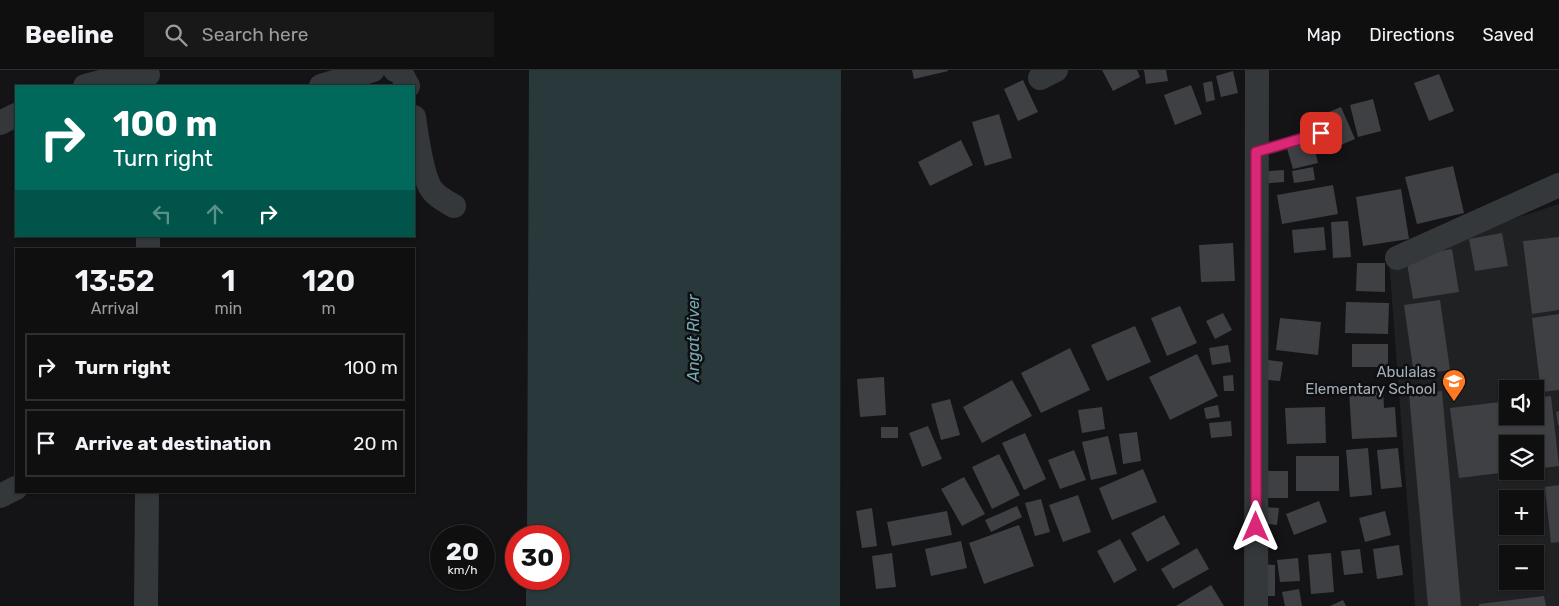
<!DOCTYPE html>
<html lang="en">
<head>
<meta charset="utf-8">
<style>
	:root { --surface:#0f0f10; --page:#181819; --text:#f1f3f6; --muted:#9b9c9f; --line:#2f2f30 }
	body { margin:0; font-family:Rubik,sans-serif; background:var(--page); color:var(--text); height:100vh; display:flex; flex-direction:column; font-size:19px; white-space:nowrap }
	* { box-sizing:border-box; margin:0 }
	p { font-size:16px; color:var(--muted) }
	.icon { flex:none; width:28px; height:28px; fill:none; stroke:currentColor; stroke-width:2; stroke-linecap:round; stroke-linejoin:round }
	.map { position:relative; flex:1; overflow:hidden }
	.side { position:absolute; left:15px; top:178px; width:400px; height:245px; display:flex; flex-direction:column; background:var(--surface); border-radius:0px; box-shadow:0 1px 4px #0004,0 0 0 1px var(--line) }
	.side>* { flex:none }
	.guide { position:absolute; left:15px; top:15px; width:400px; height:152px; border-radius:0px; box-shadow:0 1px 4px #0004,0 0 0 1px var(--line); background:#00695c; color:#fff; overflow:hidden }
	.tools { position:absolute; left:1499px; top:310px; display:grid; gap:10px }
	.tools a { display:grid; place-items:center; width:45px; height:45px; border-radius:0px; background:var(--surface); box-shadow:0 1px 4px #0004,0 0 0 1px var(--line); font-size:25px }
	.speed { position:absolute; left:430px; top:455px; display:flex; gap:10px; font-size:25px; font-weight:700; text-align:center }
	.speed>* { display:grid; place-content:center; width:65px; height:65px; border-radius:50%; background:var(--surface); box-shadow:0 1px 4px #0004,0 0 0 1px var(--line); line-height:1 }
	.speed small { font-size:12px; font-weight:400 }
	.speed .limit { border:8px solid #d22; background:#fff; color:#111 }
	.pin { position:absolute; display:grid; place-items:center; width:42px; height:42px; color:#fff; margin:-21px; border-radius:10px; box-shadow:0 2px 8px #0006 }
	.me { position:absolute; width:55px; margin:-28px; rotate:0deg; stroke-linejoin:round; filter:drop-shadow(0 0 4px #0008) }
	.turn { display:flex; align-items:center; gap:18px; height:105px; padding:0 15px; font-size:22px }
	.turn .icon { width:65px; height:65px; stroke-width:2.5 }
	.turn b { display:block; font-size:35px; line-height:42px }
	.lanes { display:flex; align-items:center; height:48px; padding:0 15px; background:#0003; justify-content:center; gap:25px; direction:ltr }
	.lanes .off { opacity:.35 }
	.eta { display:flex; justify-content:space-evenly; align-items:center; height:85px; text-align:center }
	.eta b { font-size:30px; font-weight:600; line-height:35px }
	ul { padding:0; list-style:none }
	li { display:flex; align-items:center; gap:15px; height:68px; margin:0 10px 8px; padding:0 5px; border:2px solid var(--line); border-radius:0px }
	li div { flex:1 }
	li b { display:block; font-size:19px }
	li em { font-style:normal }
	header { display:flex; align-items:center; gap:30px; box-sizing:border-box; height:70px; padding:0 25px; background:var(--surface); border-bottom:1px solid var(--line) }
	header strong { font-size:24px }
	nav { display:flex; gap:28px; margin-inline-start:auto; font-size:18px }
	.search { width:350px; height:45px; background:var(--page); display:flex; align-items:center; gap:12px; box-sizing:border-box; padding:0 18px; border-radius:0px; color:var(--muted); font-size:19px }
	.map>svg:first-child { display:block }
</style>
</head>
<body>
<header>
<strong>Beeline</strong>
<div class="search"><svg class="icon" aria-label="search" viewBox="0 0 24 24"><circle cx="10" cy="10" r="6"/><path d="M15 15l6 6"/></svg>Search here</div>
<nav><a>Map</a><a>Directions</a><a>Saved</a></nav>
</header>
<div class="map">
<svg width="1559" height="536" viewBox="0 0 1559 536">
	<rect width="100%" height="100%" fill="#141416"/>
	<path fill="#202123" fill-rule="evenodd" d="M1559,134V536H1415L1389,190ZM1508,319H1535V346H1508ZM1508,374H1535V401H1508ZM1508,429H1535V456H1508ZM1508,484H1535V511H1508Z"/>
	<path fill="#29383b" d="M529,0H841L840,536H526V509H559V466H527Z"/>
	<path fill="#3e4044" d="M912,0H948V1L914,9Z
		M1102,0H1137L1140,7L1113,21Z
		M1144,0H1166L1168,11L1146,14Z
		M1233,1L1238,23L1221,27L1216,6Z
		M1439,4L1454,41L1429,51L1414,13Z
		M1023,10L1038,42L1018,51L1004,19Z
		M1212,11L1215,30L1206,32L1203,13Z
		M1191,15L1202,44L1175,55L1164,25Z
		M1373,29L1381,61L1358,67L1350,35Z
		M1341,37L1355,69L1331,79L1317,47Z
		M999,44L1012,88L985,96L972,52Z
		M1312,68L1318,93L1293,99L1286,75Z
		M961,70L973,95L930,116L918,92Z
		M1453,96L1464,143L1417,154L1405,107Z
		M1313,97L1315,110L1294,113L1292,101Z
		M1284,100V112L1258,114L1257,102Z
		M1333,115L1338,144L1282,154L1277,125Z
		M1401,119L1409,169L1363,176L1356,127Z
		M1348,151L1351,187L1333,188L1331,152Z
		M1324,157L1326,180L1294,183L1292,160Z
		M1502,163L1508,196L1475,201L1469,169Z
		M1559,167V240L1532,244L1523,171Z
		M1233,173L1235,211L1201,212L1199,175Z
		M1452,179L1459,222L1413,229L1406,187Z
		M1357,193H1385V222L1356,221Z
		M1440,230L1450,300L1414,305L1404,235Z
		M1346,232L1389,233L1388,264L1345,263Z
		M1180,236L1197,273L1167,286L1151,248Z
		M1223,243L1232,260L1215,269L1206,251Z
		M1559,244V320L1541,322L1532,248Z
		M1280,248L1321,252L1318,285L1276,280Z
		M1135,256L1151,292L1107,311L1091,275Z
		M1352,274H1388V297H1352Z
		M1228,275L1231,292L1212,295L1209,278Z
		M1070,278L1090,320L1041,343L1021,303Z
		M1197,284L1218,326L1170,350L1149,307Z
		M1260,289L1283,292L1280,311L1257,309Z
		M1233,305L1234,321H1224L1223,306Z
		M884,307L886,345L860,347L857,309Z
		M1012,310L1032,346L982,373L963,337Z
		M1383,319L1384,338L1395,337L1397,367L1352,369L1349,321Z
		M1442,321L1461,536H1428L1409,324Z
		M1551,326L1559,396L1535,399V374H1508V402L1459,408L1450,338L1508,331V346H1535V328Z
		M950,329L960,365L941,370L931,334Z
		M1218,335L1220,347L1206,349L1204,338Z
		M1102,337L1105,359L1082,363L1078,340Z
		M1325,337L1326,373L1287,374L1285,338Z
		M1559,341V355H1558L1556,342Z
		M1231,351L1232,366L1211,368L1209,353Z
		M928,356L942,389L922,397L909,363Z
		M881,357H898V368H881Z
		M1137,362L1141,391L1123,394L1119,364Z
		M1025,363L1046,409L1024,420L1002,373Z
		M1108,366L1117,404L1091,410L1082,372Z
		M1368,378L1372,425L1350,427L1346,380Z
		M1398,378L1402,417L1381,419L1377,380Z
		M1074,380L1086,410L1060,419L1048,390Z
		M999,384L1020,425L992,439L972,397Z
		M1296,386H1339V421H1296Z
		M1143,399L1157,432L1112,450L1099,418Z
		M1259,401H1288V428H1259Z
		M964,407L985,444L962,456L941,419Z
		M1559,415V472L1551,473L1545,417Z
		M1078,425L1091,462L1063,472L1049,435Z
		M1041,429L1050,462L1035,466L1025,433Z
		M1319,431L1327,452L1294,465L1286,444Z
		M1017,436L1022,447L991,462L985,450Z
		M1261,437L1279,438L1277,455L1260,453Z
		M872,438L877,476L862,478L856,441Z
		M947,441L952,465L892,476L887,452Z
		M1385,441L1391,465L1365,472L1359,448Z
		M1164,445L1180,474L1147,492L1131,463Z
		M1019,455L1034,496L984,514L969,473Z
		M1270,459L1271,475L1259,476L1258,460Z
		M1120,469L1137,500L1114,513L1097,481Z
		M961,471L967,498L931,506L925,479Z
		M1399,475L1403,505L1377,509L1373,479Z
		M1197,478L1209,499L1173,519L1161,499Z
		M1360,479L1363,503L1344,505L1341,481Z
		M892,483L896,517L876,519L872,486Z
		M1331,483L1334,522L1311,524L1308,485Z
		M1298,488L1300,511L1280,512L1277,490Z
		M1260,494L1275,495V526H1260Z
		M1211,515L1224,536H1176Z
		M1299,519L1302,536H1285L1282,522Z
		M1544,526L1546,536H1479V534Z
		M1343,530L1346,536H1330Z"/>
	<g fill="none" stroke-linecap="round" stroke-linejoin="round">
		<path stroke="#35383b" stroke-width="11" d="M1256,82L1321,63"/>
		<path stroke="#35383b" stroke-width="24" d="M395,0L401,3L408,16
			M1040,8L1056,0
			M85,16L108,10L148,5
			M321,16L373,0
			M414,47C416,63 423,109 432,120C437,127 447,132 454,136
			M0,53L16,45
			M148,179V166
			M1397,188L1559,115
			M0,426L16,418
			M146,536L147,421
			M1256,536L1257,0"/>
	</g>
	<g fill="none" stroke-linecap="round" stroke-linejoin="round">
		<g stroke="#8e194d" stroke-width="12">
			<path id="route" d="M1256,457V82L1321,63"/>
		</g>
		<use href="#route" stroke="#db2777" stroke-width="9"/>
	</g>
	<defs>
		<g id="school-pin" transform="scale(1.25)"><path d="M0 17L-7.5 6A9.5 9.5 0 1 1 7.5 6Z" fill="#ff7923" stroke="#0f0f11"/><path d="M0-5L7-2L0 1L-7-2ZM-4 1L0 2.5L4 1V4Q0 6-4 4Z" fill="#fff"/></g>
	</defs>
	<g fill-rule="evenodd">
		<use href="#school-pin" x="1454" y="311"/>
	</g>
	<g text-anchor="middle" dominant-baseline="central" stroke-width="5" stroke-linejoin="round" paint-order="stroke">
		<g font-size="15" fill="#a4b0b8" stroke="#0f0f11" text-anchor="end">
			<text x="1436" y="302">Abulalas<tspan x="1436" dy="17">Elementary School</tspan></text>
		</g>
		<g font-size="16" font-style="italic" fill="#77aab7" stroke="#0f0f11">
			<text transform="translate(693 268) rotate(-90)">Angat River</text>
		</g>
	</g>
</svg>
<div class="tools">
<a><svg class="icon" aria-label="sound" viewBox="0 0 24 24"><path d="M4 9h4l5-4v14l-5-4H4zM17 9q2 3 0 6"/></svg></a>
<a><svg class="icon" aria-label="layers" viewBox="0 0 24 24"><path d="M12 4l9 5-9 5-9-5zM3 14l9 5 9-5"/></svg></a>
<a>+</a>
<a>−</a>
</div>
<div class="speed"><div>20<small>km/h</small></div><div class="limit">30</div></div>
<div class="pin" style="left:1321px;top:63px;background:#d93025"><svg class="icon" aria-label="arrive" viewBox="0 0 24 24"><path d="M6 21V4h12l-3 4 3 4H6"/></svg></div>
<svg class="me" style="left:1256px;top:457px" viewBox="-20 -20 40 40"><path d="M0-17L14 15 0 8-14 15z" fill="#db2777" stroke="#fff" stroke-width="4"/></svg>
<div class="guide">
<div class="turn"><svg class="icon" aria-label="right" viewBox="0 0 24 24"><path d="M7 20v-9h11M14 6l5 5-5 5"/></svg><div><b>100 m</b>Turn right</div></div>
<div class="lanes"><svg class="icon off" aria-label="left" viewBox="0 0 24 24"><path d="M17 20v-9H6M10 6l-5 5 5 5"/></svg><svg class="icon off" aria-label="ahead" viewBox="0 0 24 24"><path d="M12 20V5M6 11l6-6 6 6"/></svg><svg class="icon" aria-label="right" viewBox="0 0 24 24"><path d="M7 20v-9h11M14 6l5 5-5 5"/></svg></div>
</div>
<section class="side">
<div class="eta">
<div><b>13:52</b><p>Arrival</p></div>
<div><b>1</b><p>min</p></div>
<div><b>120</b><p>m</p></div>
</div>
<ul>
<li><svg class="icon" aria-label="right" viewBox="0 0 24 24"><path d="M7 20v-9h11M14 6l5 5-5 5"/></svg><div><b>Turn right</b></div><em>100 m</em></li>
<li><svg class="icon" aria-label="arrive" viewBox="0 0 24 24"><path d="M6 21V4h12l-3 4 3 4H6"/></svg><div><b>Arrive at destination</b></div><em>20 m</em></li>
</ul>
</section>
</div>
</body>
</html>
